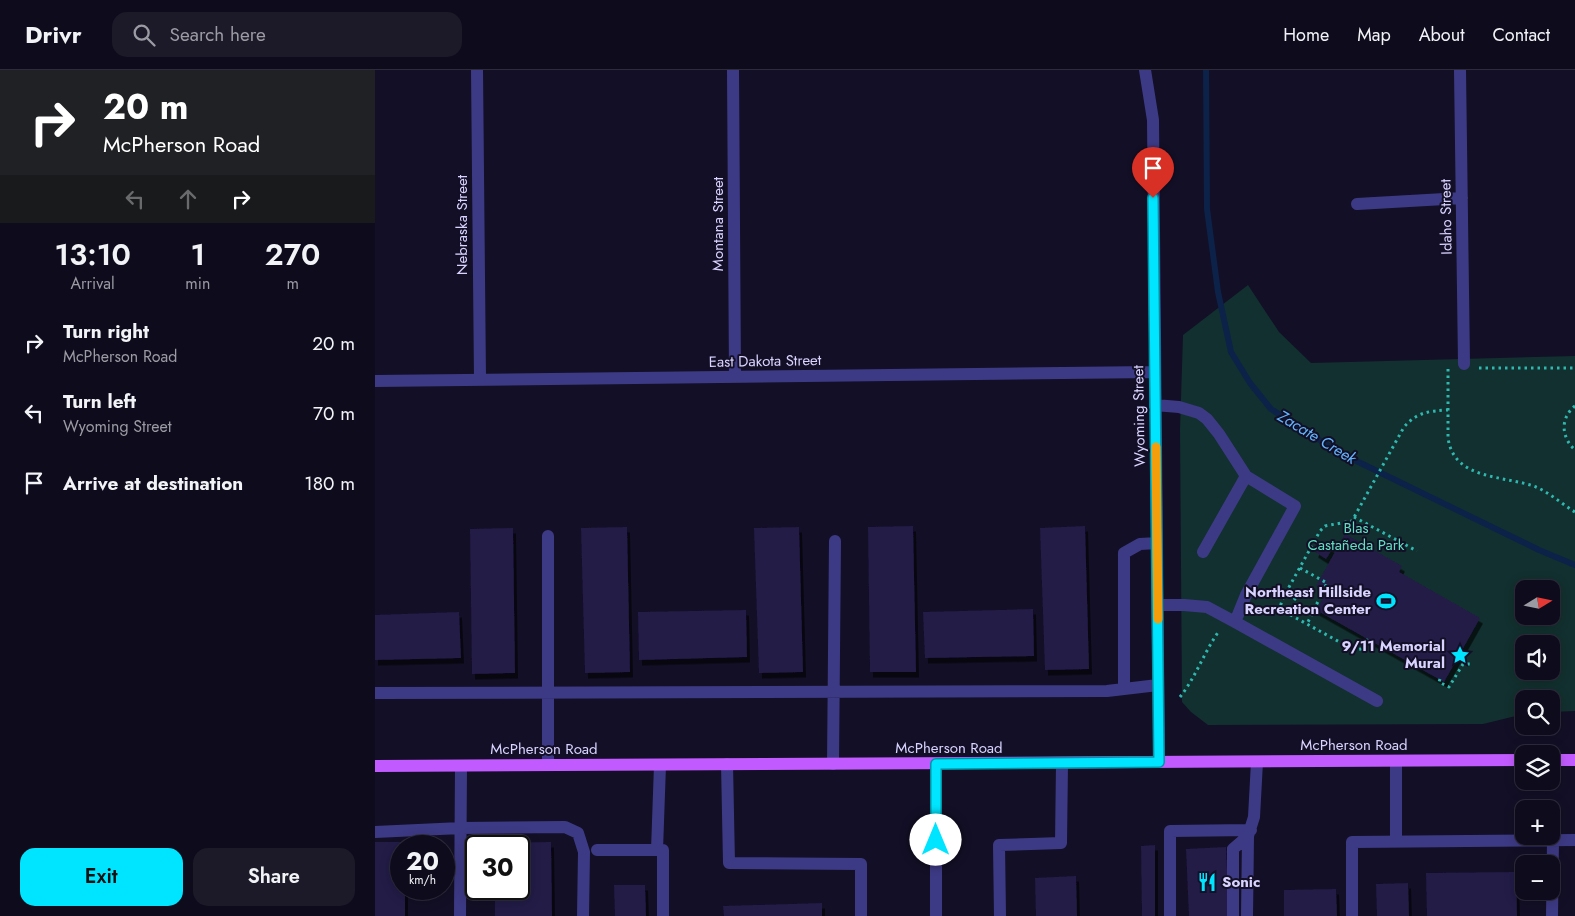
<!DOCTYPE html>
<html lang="en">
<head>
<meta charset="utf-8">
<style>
	:root { --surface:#0e0b1c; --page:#1c1929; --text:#f1f3f6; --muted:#9b9ba3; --line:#2e2b3b; --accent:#00e5ff }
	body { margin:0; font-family:Jost,sans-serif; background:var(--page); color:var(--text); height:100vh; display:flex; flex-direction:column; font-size:19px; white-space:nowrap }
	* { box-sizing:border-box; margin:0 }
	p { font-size:16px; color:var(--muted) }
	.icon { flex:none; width:28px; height:28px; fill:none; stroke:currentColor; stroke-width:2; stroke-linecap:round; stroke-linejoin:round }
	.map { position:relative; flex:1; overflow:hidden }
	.sheet { display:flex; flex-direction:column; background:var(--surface); width:375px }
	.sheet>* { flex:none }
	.top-card { background:#202124; color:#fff; overflow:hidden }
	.needle { width:32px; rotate:80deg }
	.tools { position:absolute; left:1140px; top:510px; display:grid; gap:10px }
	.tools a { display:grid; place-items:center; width:45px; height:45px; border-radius:10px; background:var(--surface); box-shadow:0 2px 12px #0003,0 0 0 1px var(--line); font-size:25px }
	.speed { position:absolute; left:15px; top:765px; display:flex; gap:10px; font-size:25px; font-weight:700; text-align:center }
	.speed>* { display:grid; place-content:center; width:65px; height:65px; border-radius:50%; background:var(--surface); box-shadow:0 2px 12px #0003,0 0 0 1px var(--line); line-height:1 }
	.speed small { font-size:12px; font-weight:400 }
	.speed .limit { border:2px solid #111; border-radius:8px; background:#fff; color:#111 }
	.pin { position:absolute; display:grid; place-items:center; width:42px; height:42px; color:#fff; margin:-51px -21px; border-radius:50% 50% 50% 0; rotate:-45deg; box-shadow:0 0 5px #0007 }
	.pin .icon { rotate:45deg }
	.me { position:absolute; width:55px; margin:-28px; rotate:0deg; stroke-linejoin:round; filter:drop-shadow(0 0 4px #0008) }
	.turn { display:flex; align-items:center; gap:18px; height:105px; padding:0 20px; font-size:22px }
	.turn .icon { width:65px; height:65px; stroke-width:2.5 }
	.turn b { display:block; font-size:35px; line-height:42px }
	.lanes { display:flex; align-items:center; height:48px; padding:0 20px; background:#0003; justify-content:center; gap:25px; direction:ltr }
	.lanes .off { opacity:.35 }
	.eta { display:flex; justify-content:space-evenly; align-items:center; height:85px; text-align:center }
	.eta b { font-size:30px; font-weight:600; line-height:35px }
	.cta { display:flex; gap:10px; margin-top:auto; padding:10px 20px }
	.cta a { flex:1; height:58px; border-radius:15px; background:var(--accent); color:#111; font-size:20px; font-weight:600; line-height:58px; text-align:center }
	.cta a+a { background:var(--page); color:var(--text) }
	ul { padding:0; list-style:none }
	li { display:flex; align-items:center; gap:15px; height:70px; padding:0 20px }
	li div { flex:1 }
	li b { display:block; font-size:19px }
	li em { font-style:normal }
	header { display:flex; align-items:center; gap:30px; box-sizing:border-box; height:70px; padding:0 25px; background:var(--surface); border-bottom:1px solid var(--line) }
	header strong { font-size:24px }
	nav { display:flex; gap:28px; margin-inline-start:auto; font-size:18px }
	.search { width:350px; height:45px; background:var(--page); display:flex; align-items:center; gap:12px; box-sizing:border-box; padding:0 18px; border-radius:15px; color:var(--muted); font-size:19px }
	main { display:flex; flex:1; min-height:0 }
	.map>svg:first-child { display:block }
</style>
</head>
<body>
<header>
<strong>Drivr</strong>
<div class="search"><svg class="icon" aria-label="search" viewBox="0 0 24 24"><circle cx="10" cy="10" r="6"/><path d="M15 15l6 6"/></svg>Search here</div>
<nav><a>Home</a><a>Map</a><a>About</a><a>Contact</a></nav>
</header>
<main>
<section class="sheet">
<div class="top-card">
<div class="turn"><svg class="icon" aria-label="right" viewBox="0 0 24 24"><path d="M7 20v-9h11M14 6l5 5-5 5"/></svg><div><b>20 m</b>McPherson Road</div></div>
<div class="lanes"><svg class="icon off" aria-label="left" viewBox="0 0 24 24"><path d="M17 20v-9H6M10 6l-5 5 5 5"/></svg><svg class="icon off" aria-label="ahead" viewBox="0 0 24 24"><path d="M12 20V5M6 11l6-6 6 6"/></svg><svg class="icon" aria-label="right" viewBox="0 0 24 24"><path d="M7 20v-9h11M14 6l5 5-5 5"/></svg></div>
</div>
<div class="eta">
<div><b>13:10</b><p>Arrival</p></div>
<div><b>1</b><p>min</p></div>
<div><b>270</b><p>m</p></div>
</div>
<ul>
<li><svg class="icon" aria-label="right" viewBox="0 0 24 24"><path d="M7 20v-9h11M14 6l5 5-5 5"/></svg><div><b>Turn right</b><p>McPherson Road</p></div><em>20 m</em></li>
<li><svg class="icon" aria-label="left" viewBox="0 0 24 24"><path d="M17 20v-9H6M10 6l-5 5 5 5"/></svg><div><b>Turn left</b><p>Wyoming Street</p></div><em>70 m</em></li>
<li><svg class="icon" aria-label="arrive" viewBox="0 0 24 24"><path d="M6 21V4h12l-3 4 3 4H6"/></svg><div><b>Arrive at destination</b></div><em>180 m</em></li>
</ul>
<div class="cta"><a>Exit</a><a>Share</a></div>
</section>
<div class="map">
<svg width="1200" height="846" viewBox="0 0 1200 846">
	<defs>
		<filter id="shadow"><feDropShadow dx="3" dy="5.5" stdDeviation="0" flood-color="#0009"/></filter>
	</defs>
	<rect width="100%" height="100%" fill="#130f26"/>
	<path fill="#12302f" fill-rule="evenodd" d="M873,215L904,262L936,293L1200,286V641L1176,642V629H1149V644L1108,654L833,655L816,642L807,632L805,360L808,265ZM1149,519H1176V546H1149ZM1149,574H1176V601H1149Z"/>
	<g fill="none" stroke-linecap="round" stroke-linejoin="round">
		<path stroke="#0c2248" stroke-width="6" d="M831,0L832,139L843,222L856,282L875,313L896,339L963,382L1164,480L1200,495"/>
	</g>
	<path fill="#241b47" filter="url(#shadow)" d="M538,456L541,602H495L493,457Z
		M710,456L714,599L670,600L665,458Z
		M252,457L255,602L210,603L206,458Z
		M424,457L428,602L384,603L379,458Z
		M138,458L140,603L97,604L95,459Z
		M970,464L1027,496L1024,502L1105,548L1069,612L941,540L952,522L941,516Z
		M946,471L958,478L951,489L940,482Z
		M658,539L659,586L550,588L548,542Z
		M371,540L372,587L264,590L263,542Z
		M84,542L86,588L0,590V545Z
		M0,772H29V776H26V819H30V846H0Z
		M176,772L177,846H120V819H144V776H119V773Z
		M780,775V846H767L766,776Z
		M851,777L854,846H814L811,779Z
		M1141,802L1142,846H1052L1051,803Z
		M701,806L702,846H661L660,808Z
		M1033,813L1034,846H1002L1001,814Z
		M239,815H270L271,846H240Z
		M961,819L962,846H909V820Z
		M447,833V846H349L348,836Z"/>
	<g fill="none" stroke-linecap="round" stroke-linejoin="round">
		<path stroke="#2fb8b0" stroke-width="3" stroke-dasharray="2.5 4" stroke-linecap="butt" d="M1104,298H1200
			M1073,299V368C1079,411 1130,405 1161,417C1175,423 1187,434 1200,442
			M1200,336C1185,348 1186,367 1200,380
			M979,447L1042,481
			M925,498L952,513L932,554
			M913,519L922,525
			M919,530L926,521
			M905,537L912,543L979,580L986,579L993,569
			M882,544L905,537L908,528L945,461L950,456L977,451L1029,357C1042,342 1054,341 1073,340
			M1065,609L1064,612L1074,617L1088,594H1096
			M805,627C821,607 829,582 844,561"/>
		<path stroke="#3d3a85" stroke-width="12" d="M102,0L105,310
			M358,0L360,307
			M770,0L778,50L784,692
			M1085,0L1089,294
			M982,134L1087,128
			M0,311L780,302
			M780,335L804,337L824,343L832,349L844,364L871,406L920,436L871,525L860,552L1002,631
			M828,482L871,406
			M783,535H809L832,537L860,552
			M749,619V483L765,474L782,473
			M0,623L732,621L783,615
			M1021,691V772
			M352,694L354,793L486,794V846
			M458,694L460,471
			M173,695V466
			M0,762L86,758L190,757L203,763L209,782L208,846
			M222,780H288V846
			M282,780L285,695
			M85,846L86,696
			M561,846V694
			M625,846L624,775L686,773L687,693
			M795,846V761L876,760
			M858,846V779L873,766
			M872,846L873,766L879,747L882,692
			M977,846V772L1200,770
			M1177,846L1178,770"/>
		<path stroke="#c25bff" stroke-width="12" d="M1176,690H1200
			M0,696L1149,690"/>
	</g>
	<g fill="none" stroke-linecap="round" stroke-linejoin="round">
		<g stroke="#0095a6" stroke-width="12">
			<path id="route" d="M561,770V694L784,692L778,128"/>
		</g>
		<use href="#route" stroke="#00e5ff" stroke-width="9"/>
		<path stroke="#f59e0b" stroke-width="9" d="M781,377L783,549"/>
	</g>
	<defs>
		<g id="stadium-bare" transform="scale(1.5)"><path d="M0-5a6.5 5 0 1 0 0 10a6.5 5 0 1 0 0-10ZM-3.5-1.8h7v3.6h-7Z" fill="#00e5ff" stroke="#130f26" stroke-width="2.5" paint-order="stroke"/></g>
		<g id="sight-bare" transform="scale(1.5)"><path d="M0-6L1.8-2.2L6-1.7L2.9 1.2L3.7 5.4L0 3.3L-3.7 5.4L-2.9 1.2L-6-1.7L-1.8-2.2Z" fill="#00e5ff" stroke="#130f26" stroke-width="2.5" paint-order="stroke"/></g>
		<g id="restaurant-bare" transform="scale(1.5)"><path d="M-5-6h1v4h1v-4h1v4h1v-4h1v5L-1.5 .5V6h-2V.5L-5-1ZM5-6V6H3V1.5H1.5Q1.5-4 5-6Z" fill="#00e5ff" stroke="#130f26" stroke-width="2.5" paint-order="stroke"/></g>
	</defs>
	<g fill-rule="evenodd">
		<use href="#stadium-bare" x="1011" y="531"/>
		<use href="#sight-bare" x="1085" y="585"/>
		<use href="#restaurant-bare" x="832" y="812"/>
	</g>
	<g text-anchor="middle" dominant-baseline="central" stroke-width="4" stroke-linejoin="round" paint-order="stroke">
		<g font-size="15" fill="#d9d4ff" stroke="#130f26">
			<text transform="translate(1071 147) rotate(-91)">Idaho Street</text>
			<text transform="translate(343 154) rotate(-90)">Montana Street</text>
			<text transform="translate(87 155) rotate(-90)">Nebraska Street</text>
			<text transform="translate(390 291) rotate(-1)">East Dakota Street</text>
			<text transform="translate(764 346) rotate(-91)">Wyoming Street</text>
			<text x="979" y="675">McPherson Road</text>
			<text x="574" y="678">McPherson Road</text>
			<text x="169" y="679">McPherson Road</text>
		</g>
		<g font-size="15" fill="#5fe0c0" stroke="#130f26">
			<text x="981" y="458">Blas<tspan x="981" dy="17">Castañeda Park</tspan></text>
		</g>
		<g font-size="15" font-weight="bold" fill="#d9d4ff" stroke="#130f26" text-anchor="end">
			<text x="996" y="522">Northeast Hillside<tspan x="996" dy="17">Recreation Center</tspan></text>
			<text x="1070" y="576">9/11 Memorial<tspan x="1070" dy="17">Mural</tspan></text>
			<text x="847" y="812" text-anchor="start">Sonic</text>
		</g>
		<g font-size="16" font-style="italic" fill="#62b6ff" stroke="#130f26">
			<text transform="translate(942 367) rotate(31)">Zacate Creek</text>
		</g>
	</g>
</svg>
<div class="tools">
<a><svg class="needle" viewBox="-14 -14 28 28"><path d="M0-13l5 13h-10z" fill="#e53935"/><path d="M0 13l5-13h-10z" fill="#9b9ba3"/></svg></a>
<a><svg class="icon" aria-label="sound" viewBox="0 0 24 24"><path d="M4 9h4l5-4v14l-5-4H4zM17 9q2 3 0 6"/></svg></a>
<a><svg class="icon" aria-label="search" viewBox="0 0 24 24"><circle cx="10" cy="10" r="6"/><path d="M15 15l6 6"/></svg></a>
<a><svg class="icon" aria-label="layers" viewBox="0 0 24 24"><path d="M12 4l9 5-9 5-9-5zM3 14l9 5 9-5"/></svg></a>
<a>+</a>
<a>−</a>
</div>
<div class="speed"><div>20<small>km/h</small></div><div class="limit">30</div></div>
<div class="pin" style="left:778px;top:128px;background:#d93025"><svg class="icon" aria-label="arrive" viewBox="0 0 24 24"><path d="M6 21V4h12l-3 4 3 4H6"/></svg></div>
<svg class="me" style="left:561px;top:770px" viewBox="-20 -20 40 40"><circle r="19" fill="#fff"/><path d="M0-13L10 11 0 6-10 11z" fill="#00e5ff"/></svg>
</div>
</main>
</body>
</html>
